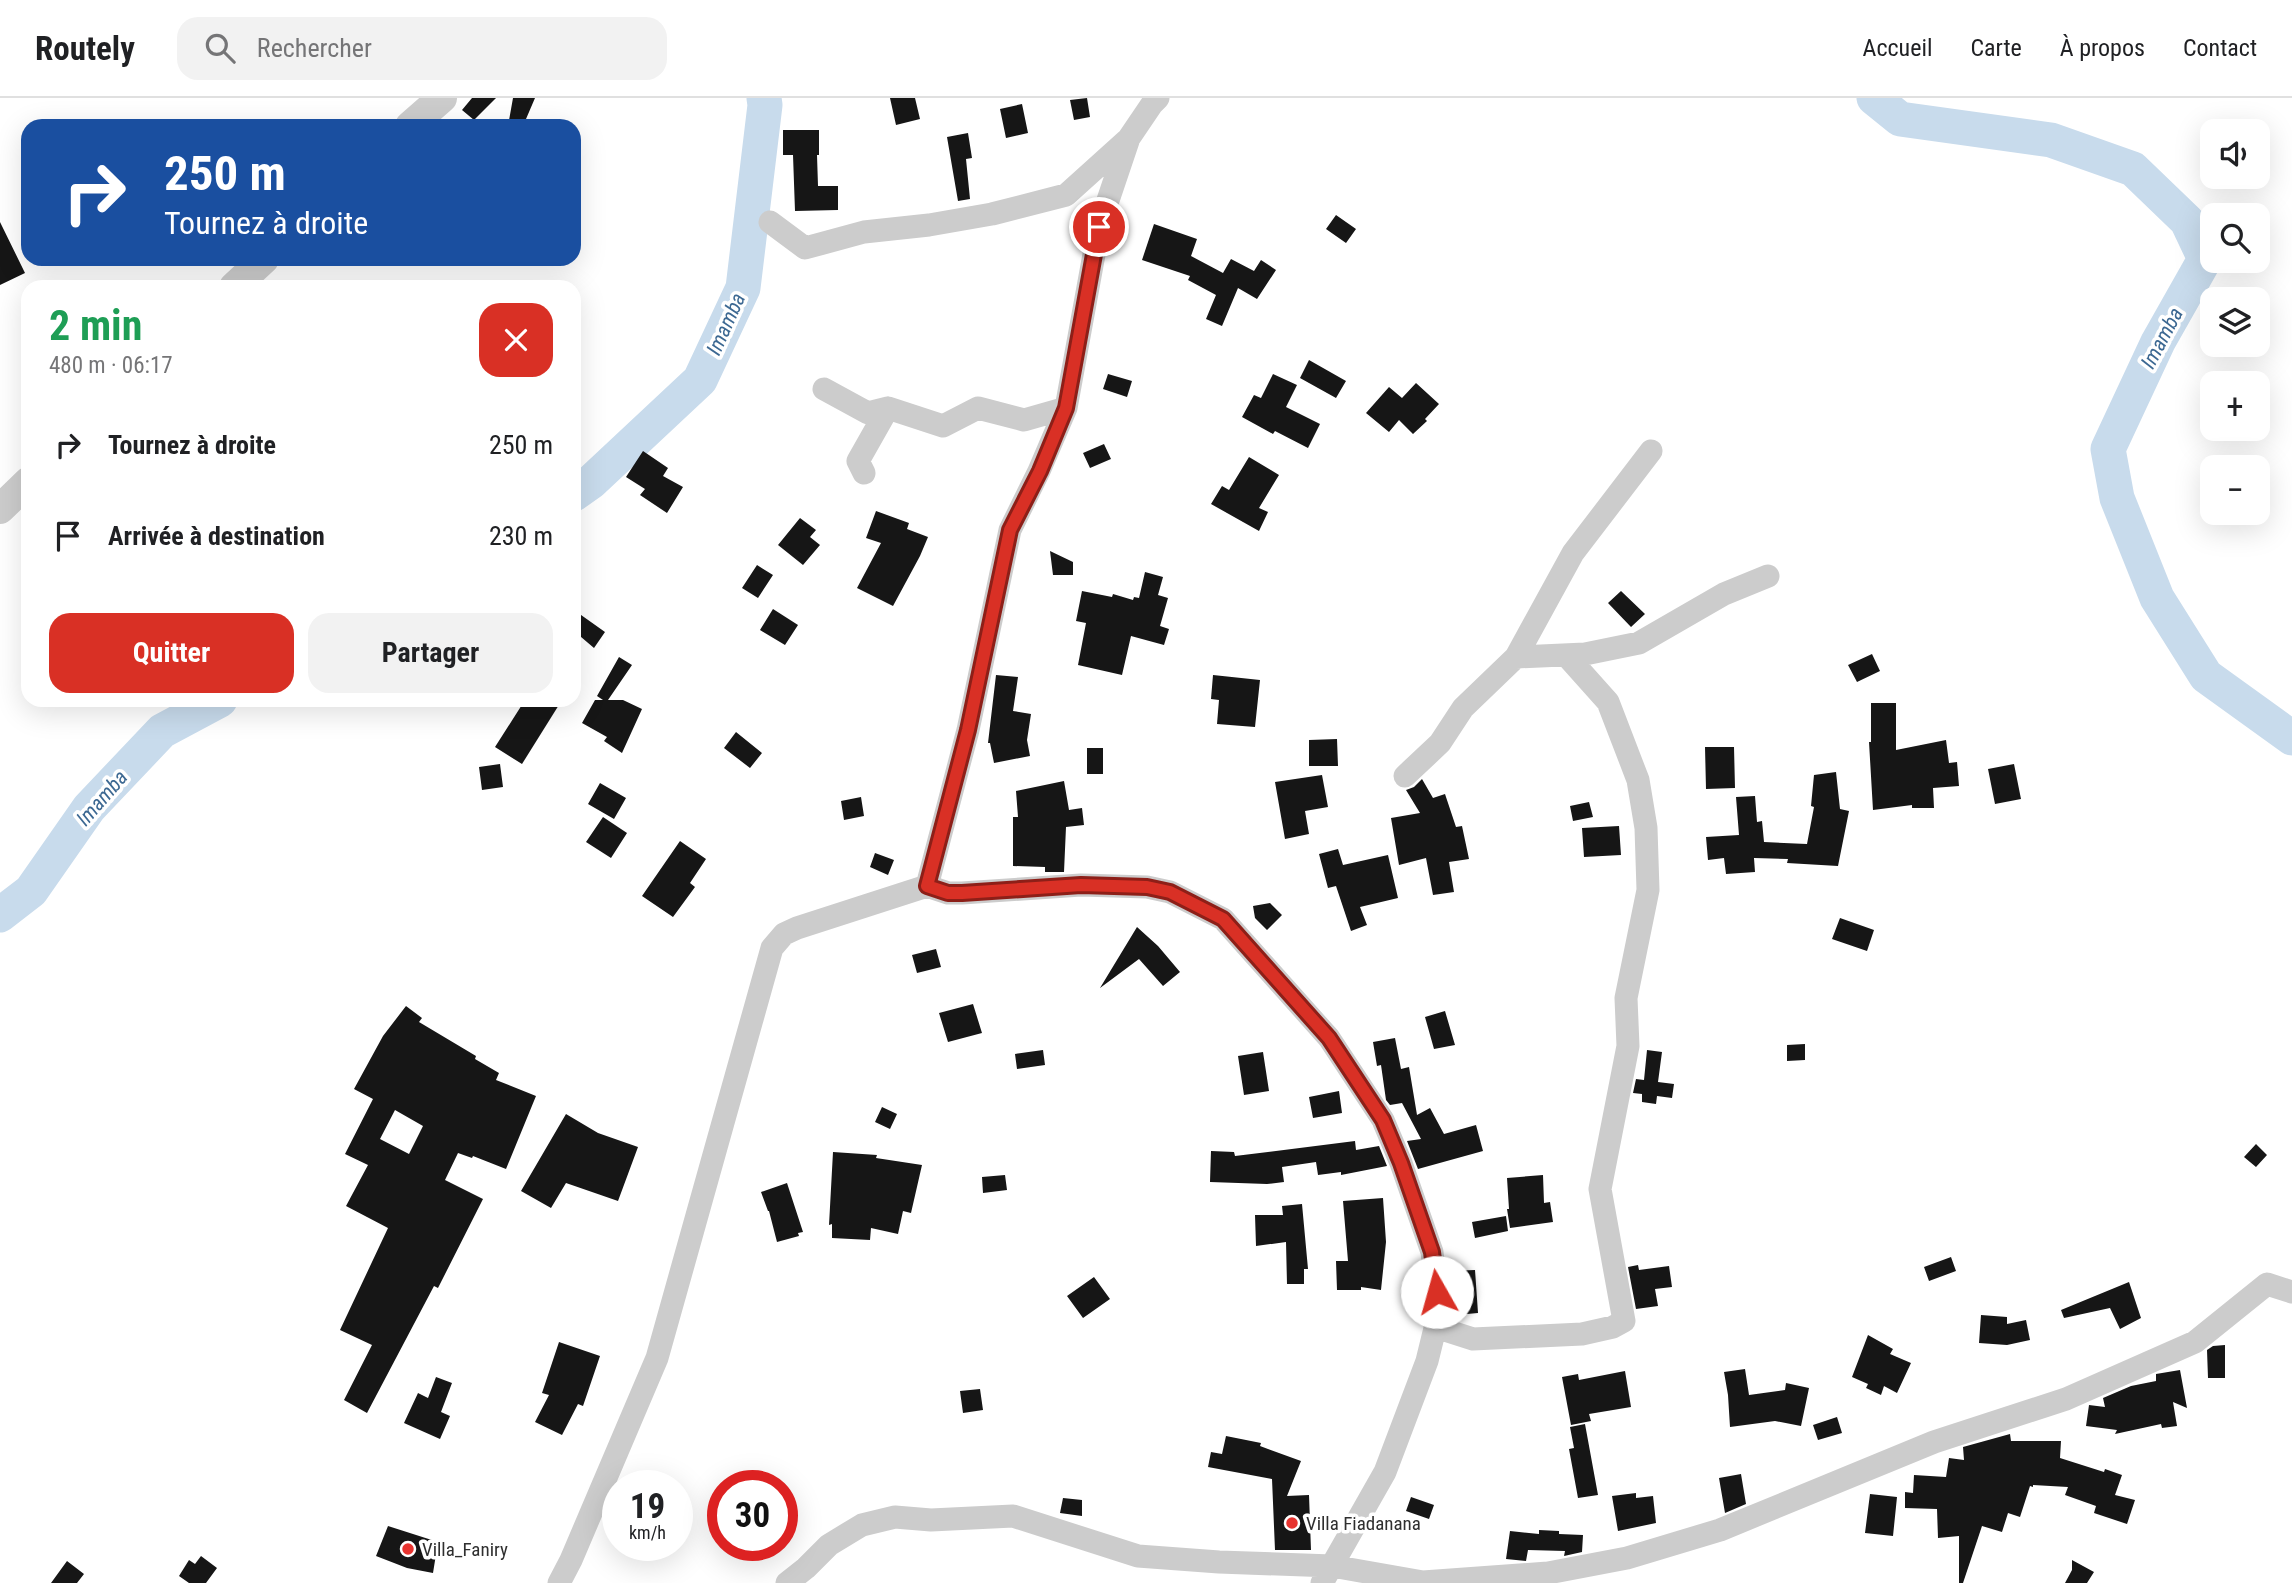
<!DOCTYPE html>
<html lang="fr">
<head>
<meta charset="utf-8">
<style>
	:root { --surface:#fff; --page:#f2f2f2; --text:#202124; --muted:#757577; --line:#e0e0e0; --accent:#d93025 }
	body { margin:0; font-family:"Roboto Condensed",sans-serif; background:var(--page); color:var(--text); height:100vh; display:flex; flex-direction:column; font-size:26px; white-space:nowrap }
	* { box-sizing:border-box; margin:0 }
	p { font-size:23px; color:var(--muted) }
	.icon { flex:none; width:38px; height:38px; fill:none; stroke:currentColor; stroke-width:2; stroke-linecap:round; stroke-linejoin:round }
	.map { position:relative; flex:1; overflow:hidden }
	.side { position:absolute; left:21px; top:182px; width:560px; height:427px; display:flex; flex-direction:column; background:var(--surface); border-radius:21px; box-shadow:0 7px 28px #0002 }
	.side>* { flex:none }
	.banner { position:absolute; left:21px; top:21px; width:560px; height:147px; border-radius:21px; box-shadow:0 7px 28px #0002; background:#1a4fa0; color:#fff; overflow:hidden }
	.fabs { position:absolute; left:2200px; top:21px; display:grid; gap:14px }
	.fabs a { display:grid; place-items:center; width:70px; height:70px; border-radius:14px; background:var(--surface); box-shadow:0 7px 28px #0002; font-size:35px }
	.speed { position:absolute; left:602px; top:1372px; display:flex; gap:14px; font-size:35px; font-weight:700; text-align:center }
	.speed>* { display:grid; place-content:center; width:91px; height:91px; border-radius:50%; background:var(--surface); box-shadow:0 7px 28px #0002; line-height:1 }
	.speed small { font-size:18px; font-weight:400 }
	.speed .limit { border:10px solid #d22; background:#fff; color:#111 }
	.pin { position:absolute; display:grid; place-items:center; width:60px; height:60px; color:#fff; margin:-30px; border:4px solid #fff; border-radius:50%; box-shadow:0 2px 7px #0007 }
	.me { position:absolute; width:77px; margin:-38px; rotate:353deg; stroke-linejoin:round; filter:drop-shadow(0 0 5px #0008) }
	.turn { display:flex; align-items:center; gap:24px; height:147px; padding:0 28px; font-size:32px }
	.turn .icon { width:91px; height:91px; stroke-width:2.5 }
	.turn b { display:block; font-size:49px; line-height:60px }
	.round { display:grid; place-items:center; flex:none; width:74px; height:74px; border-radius:21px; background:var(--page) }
	.summary { display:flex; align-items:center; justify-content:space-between; height:119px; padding:0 28px }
	h1 { font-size:42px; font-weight:700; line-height:52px; color:#1e9e55 }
	.cta { display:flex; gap:14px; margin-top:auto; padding:14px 28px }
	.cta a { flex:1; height:80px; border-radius:21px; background:var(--accent); color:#fff; font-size:28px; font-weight:700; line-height:80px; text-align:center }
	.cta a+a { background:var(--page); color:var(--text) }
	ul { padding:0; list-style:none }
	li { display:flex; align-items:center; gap:21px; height:91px; padding:0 28px }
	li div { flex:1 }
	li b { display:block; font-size:26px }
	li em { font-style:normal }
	header { display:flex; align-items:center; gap:42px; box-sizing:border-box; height:98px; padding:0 35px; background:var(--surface); border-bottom:2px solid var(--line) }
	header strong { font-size:33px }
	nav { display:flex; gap:38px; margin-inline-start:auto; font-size:24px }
	.search { width:490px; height:63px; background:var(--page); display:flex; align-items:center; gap:18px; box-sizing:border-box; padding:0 24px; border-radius:21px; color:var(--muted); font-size:26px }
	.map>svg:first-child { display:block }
</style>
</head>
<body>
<header>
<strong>Routely</strong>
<div class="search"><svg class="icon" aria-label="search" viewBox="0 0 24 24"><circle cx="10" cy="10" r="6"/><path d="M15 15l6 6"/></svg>Rechercher</div>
<nav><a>Accueil</a><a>Carte</a><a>À propos</a><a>Contact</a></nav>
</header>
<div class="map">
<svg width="2292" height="1485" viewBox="0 0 2292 1485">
	<rect width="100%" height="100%" fill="#fff"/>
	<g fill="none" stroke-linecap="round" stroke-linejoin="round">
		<path stroke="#c8dbec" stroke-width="35" d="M1874,0L1900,21L2051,42L2133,71L2187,123L2205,161L2158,244L2108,351L2117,400L2157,500L2206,578L2292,640
			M574,396L591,384L700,282L743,190L765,7L764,0
			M0,817L31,793L89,710L162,633L220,602"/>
	</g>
	<path fill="#161616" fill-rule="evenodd" d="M472,0H496L474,22L462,12Z
		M513,0H535L523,28H508Z
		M890,0H915L920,21L896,27Z
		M1087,0L1090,19L1074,22L1070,2Z
		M1022,6L1028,35L1006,40L1000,11Z
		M783,32H819V57H817L818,88H838V112L795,113L793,57H783Z
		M968,35L972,60L966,61L970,101L958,103L947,39Z
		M1336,117L1356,131L1346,145L1326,131Z
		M0,124L25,175L0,187Z
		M1154,126L1197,141L1191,158L1223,175L1231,161L1254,173L1261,162L1276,172L1257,201L1238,190L1222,228L1206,221L1216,197L1188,182L1190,178L1142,162Z
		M1309,262L1346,283L1336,300L1300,280Z
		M1108,276L1132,283L1127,299L1103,291Z
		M1273,276L1297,287L1286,309L1320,326L1308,350L1275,333L1273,336L1242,319L1254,297L1261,300Z
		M1416,285L1439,306L1425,321L1427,323L1413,336L1399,322L1389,334L1366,315L1389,289L1402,300Z
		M1104,346L1111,361L1090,370L1083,355Z
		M643,353L668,370L663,378L683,389L667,415L640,397L645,391L626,379Z
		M1249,359L1279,377L1259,410L1268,414L1259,433L1211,406L1222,388L1229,392Z
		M876,413L909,425L907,431L928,439L920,458L893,508L857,490L881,445L866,440Z
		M800,420L816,432L810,439L820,447L803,467L778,447Z
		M1050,453L1073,464V477H1053Z
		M757,467L773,477L758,500L742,490Z
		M1145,474L1163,479L1158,497L1168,500L1160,528L1169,531L1164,547L1131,538L1122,577L1078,567L1086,525L1076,523L1082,493L1112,499L1113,496L1133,502L1134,499L1139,500Z
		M1621,493L1645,516L1631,529L1608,505Z
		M773,511L798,527L785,547L760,532Z
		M574,512L605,534L594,550L574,533Z
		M1872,556L1880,573L1857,584L1848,567Z
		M619,559L632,567L608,602H623L642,611L622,655L604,643L607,639L582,625L595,602H603L597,598Z
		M996,577L1018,579L1013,613L1031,616L1027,642L1030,658L994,665L990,645H988Z
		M1213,577L1260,582L1255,629L1217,626L1219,602L1211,601Z
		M525,602H562L522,666L495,649Z
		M1871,605H1896V652L1946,642L1949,665L1957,664L1959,688L1933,690L1934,710H1912V707L1873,712L1869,644H1871Z
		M736,634L762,655L750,670L724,650Z
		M1337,641L1338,668H1309V642Z
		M1705,649H1734L1735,690L1706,691Z
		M1087,650H1103V676H1087Z
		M500,666L503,689L482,692L479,669Z
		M2014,666L2021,701L1995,706L1988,671Z
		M1836,674L1840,711L1849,713L1838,768L1787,765L1788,761L1754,760L1755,774L1726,776L1724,760L1708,762L1706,739L1739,737L1736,699L1755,698L1757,724L1762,723L1764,744L1807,746L1814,709L1811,708L1814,677Z
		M1322,677L1328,709L1305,713L1309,736L1285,741L1275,684Z
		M1422,681L1433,700L1445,696L1456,729L1462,728L1469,761L1449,764L1454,794L1433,797L1426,760L1399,767L1391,720L1420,715L1406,692L1414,689Z
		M1064,683L1069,712L1082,710L1084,727L1066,729L1064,774H1045V769L1013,768V719H1018L1016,693Z
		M600,685L626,700L614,721L588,706Z
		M861,699L864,718L844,722L841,703Z
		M1589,704L1593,719L1573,723L1570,708Z
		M603,719L627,735L611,760L586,744Z
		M1619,728L1621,757L1584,759L1582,730Z
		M680,743L706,761L690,785L695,789L673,819L642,798Z
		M1338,751L1343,767L1388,757L1398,800L1360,809L1367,827L1351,833L1336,788L1328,790L1319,756Z
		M875,755L894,762L888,777L870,769Z
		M1270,805L1282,817L1267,832L1255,820L1253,808Z
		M1840,820L1874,832L1867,853L1832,841Z
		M1137,829L1158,848L1180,874L1163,888L1139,861L1100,890Z
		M936,851L941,869L917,875L912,857Z
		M973,906L982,935L948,944L939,915Z
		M406,908L422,920L419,924L476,958L475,961L499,975L496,982L536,998L506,1071L473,1058L472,1060L458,1055L445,1082L483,1101L438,1190L434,1188L367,1315L344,1302L372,1247L340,1232L388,1130L346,1108L368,1067L345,1056L373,1001L354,991L383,938ZM395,1012L423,1028L409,1056L380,1041Z
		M1445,913L1455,947L1434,951L1425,919Z
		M1395,940L1401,971L1409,969L1417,1017L1430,1010L1444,1036L1476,1027L1483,1053L1418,1071L1407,1043L1421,1041L1402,1005L1390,1007L1386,1002L1381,967L1377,968L1373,944Z
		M1805,946V962L1787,963V947Z
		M1043,952L1045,967L1017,971L1015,956Z
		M1647,952L1662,954L1658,984L1674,986L1672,1000L1657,998L1656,1006L1642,1004V996L1633,995L1636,981L1644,982Z
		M1263,954L1269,993L1244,997L1238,958Z
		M1339,993L1342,1015L1313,1020L1309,999Z
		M882,1009L897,1016L890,1031L875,1024Z
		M566,1016L598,1035L638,1049L618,1103L566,1085L551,1110L521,1093Z
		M1355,1043L1356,1052L1379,1048L1387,1068L1341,1077V1074L1318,1077L1316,1064L1282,1069L1284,1084L1267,1086L1210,1084L1211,1053L1234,1054L1235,1058Z
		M2256,1046L2267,1057L2256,1069L2244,1059Z
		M833,1054L877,1057L876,1060L922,1067L911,1115L903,1113L898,1136L871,1130L870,1142L832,1140V1126L829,1127Z
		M1005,1077L1007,1092L983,1095L982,1079Z
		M1543,1077L1544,1105L1550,1104L1553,1124L1510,1130L1507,1111H1509L1507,1080Z
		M787,1085L803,1134L798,1135L799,1138L777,1144L769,1113H768L761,1094Z
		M1383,1100L1386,1144L1381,1192L1361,1189V1192H1337L1336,1163H1348L1343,1103Z
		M1302,1106L1308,1171H1304V1186H1287L1286,1144L1256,1148L1255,1117H1283L1282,1108Z
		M1506,1118L1508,1133L1475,1140L1472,1124Z
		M1951,1159L1956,1173L1929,1183L1924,1169Z
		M1638,1167L1639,1172L1669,1168L1672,1189L1655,1191L1658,1208L1636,1211L1628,1169Z
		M1475,1172L1478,1215L1456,1217L1453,1210L1448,1173Z
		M1094,1179L1110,1201L1083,1220L1067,1198Z
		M2129,1184L2141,1220L2120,1231L2110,1210L2064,1220L2061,1212Z
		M1981,1217L2007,1219V1226L2026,1222L2030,1242L2007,1247L1979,1245Z
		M1868,1237L1893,1251L1890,1256L1911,1265L1897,1295L1884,1288L1881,1297L1866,1290L1868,1286L1852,1279Z
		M559,1244L600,1258L583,1308L578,1306L562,1337L535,1324L549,1297L542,1295Z
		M2225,1247V1280H2208L2207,1252L2213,1248Z
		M1745,1271L1749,1297L1785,1292L1786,1285L1809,1290L1801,1328L1775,1323L1730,1329L1728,1297L1724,1274Z
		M2180,1272L2187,1310L2173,1304L2177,1328L2162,1330L2161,1326L2115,1336L2117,1332L2086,1328L2089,1307L2105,1309L2103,1300L2131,1288L2156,1283V1276Z
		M1625,1273L1631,1309L1589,1316L1591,1323L1571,1327L1562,1279L1578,1276L1579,1282Z
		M436,1279L452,1285L441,1314L450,1318L440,1341L404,1325L418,1295L428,1300Z
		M980,1291L983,1312L963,1315L960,1293Z
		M1837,1319L1842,1335L1818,1342L1813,1327Z
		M1585,1326L1598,1397L1578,1400L1569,1351L1574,1350L1570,1329Z
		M2010,1336L2011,1343H2061L2060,1360L2104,1374L2105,1371L2122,1377L2115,1397L2135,1402L2127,1426L2094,1415L2096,1408L2065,1397L2068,1389L2033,1387V1389L2030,1388L2020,1419L2008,1415L2002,1434L1982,1428L1963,1485H1959V1438L1938,1440L1937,1411L1905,1410V1394L1913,1395L1914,1377L1946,1379L1949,1360L1964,1362L1963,1349Z
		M1226,1338L1261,1345L1260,1348L1301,1363L1287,1398L1309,1397L1311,1452H1275L1272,1381L1208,1369L1211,1354L1222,1356Z
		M1741,1376L1746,1406L1725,1415L1719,1380Z
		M1636,1395V1400L1653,1398L1656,1425L1618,1433L1612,1398Z
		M1870,1396L1897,1399L1893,1438L1865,1435Z
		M1411,1399L1434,1407L1429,1421L1406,1413Z
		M1063,1400L1082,1402V1418L1060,1415Z
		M388,1428L438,1444L433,1475L407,1470L376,1458Z
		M1539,1432L1559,1433V1436L1583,1437L1582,1454L1564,1458L1565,1453L1528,1452L1526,1463L1506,1461L1510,1433L1539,1436Z
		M201,1458L217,1470L206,1485H189L179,1478L189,1462L195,1466Z
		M2072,1462L2094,1474L2087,1485H2065L2072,1472Z
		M67,1463L84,1476L77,1485H51Z"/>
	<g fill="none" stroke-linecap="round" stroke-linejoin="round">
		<path stroke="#ccc" stroke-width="23" d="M770,124L805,150L864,134L929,127L992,116L1066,97L1127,42
			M824,291L868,315L888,310
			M864,375L858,363L888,310L943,328L978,310L1024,322L1066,310
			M1516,559L1585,556L1639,545L1724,496L1768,478
			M1405,678L1440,645L1463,610L1516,559L1573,455L1651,353
			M927,788L948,795H962L1081,787L1147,789L1170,794L1223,821L1329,940L1383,1022L1401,1065L1432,1154L1439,1214L1427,1263L1385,1374L1322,1485
			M1439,1214L1448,1233L1473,1241L1582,1236L1613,1229L1624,1223L1600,1091L1628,948L1626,900L1648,792L1646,730L1638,682L1608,604L1566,557
			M559,1485L571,1462L657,1260L772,850L784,836L797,830L927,788L968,632L1010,432L1039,373L1066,310L1099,129L1129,40L1152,6L1158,0
			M787,1485L806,1470L829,1447L862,1427L895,1419L931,1422L1013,1418L1138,1458L1219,1464L1332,1468L1423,1484L1548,1475L1627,1460L1720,1432L1934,1344L2066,1301L2195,1244L2267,1186L2292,1194"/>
		<path stroke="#ccc" stroke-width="30" d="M410,28L442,0
			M234,189L264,161
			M0,411L28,384"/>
	</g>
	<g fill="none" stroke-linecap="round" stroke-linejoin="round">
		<g stroke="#8d1f18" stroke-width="18">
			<path id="route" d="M1099,129L1066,310L1040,373L1010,432L968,632L927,788L948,795H962L1081,787L1147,789L1170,794L1223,821L1329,940L1383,1022L1401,1065L1432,1154L1437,1194"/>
		</g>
		<use href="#route" stroke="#d93025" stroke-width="12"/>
	</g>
	<g fill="#e7332f" stroke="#fff" stroke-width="2.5">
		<circle cx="1292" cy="1425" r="7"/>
		<circle cx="408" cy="1451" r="7"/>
	</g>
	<g text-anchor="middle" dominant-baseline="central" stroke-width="7" stroke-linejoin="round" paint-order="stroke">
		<g font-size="19" fill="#2f2f2f" stroke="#fff" text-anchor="start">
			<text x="1306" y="1425">Villa Fiadanana</text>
			<text x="422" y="1451">Villa_Faniry</text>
		</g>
		<g font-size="21" font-style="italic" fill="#3c6892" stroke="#fff">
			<text transform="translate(726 226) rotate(-66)">Imamba</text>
			<text transform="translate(2162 240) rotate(-62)">Imamba</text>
			<text transform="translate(102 700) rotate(-49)">Imamba</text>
		</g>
	</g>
</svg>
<div class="fabs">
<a><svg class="icon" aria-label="sound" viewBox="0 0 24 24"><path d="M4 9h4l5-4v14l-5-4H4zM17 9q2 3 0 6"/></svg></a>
<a><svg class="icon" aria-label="search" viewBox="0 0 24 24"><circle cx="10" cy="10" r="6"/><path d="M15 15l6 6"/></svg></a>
<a><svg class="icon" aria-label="layers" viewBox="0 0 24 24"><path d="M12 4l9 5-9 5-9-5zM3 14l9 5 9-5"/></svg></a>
<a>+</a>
<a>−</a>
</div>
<div class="speed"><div>19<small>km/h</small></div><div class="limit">30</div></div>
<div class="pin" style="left:1099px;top:129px;background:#d93025"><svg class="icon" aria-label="arrive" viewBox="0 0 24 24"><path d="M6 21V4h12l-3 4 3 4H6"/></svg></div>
<svg class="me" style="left:1437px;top:1194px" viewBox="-20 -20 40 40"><circle r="19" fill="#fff"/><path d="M0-13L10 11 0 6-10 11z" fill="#d93025"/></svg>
<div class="banner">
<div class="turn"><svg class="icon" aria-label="right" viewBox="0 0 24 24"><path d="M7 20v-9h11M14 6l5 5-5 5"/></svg><div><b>250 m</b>Tournez à droite</div></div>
</div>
<section class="side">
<div class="summary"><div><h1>2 min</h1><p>480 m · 06:17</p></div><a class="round" style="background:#d93025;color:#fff"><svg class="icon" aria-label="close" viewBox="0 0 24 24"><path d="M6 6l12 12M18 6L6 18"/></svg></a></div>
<ul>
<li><svg class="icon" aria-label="right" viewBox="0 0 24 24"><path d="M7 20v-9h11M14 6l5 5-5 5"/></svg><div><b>Tournez à droite</b></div><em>250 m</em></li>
<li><svg class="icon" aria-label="arrive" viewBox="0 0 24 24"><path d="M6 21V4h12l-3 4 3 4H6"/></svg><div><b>Arrivée à destination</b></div><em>230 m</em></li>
</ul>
<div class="cta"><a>Quitter</a><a>Partager</a></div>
</section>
</div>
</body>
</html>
